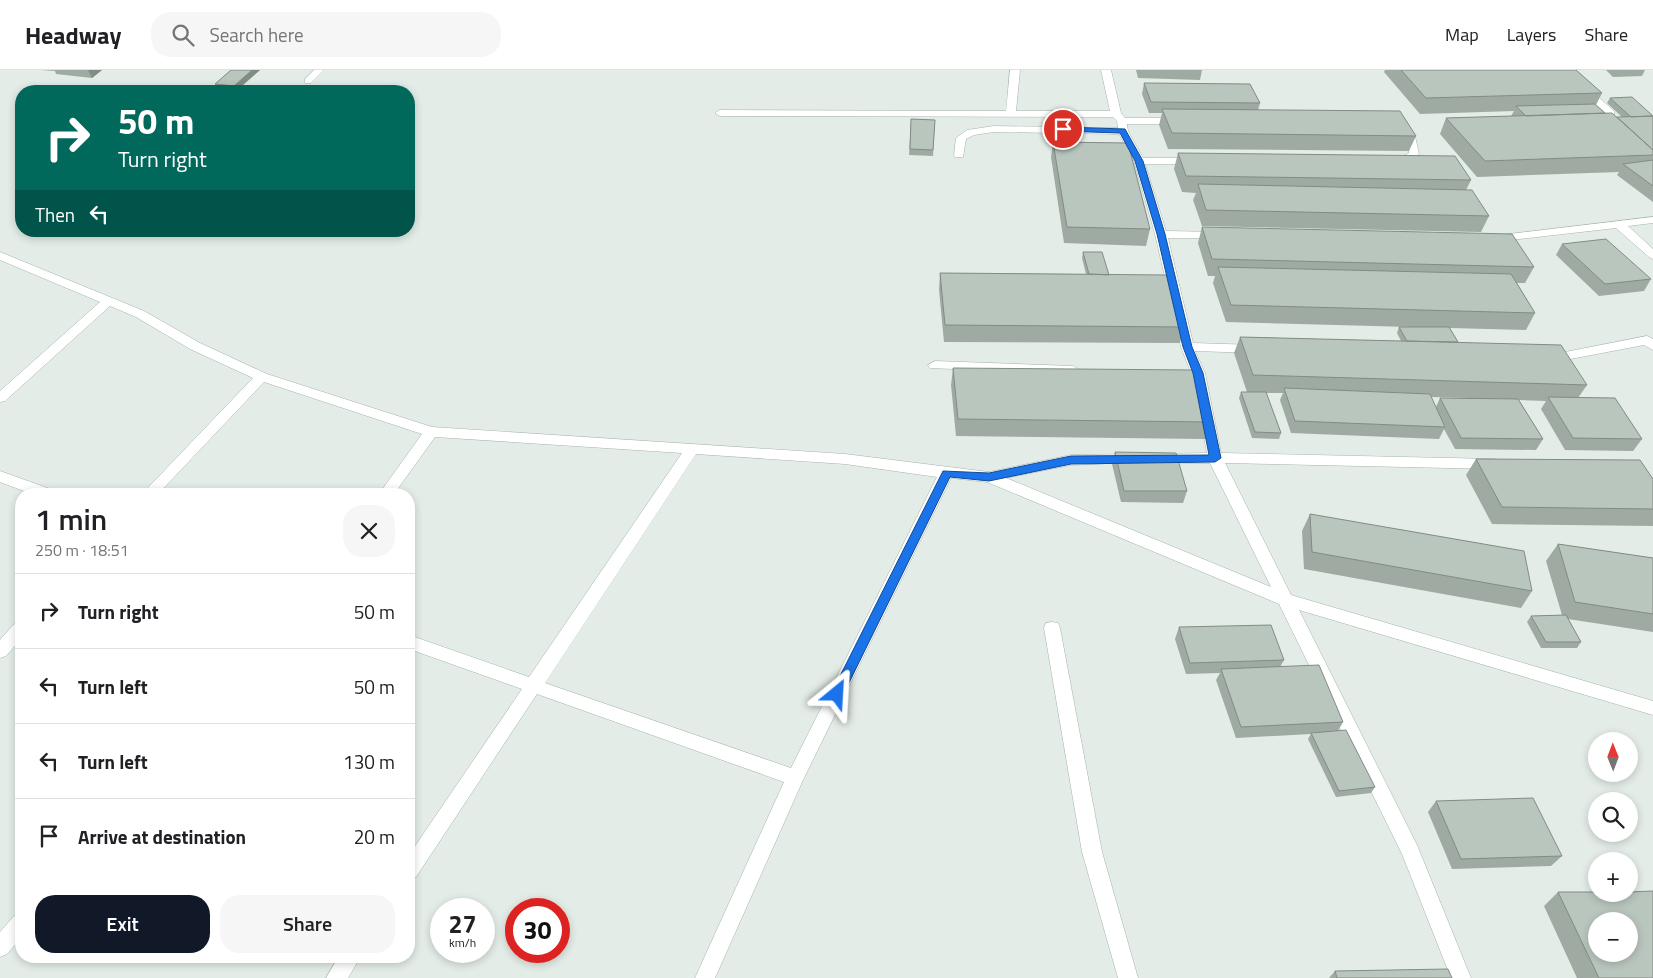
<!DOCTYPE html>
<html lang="en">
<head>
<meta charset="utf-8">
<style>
	:root { --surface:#fff; --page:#f6f6f6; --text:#202124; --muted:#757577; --line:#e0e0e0; --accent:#111827 }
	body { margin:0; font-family:"Titillium Web",sans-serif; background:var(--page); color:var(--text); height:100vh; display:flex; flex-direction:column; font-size:19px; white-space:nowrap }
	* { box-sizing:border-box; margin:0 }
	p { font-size:16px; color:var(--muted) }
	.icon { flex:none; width:28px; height:28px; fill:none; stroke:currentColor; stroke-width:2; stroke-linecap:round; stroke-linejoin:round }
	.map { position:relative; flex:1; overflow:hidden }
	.sheet { position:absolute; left:15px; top:418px; width:400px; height:475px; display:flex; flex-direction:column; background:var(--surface); border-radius:20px; box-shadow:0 2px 8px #0003 }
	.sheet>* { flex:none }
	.top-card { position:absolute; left:15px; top:15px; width:400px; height:152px; border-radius:20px; box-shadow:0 2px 8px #0003; background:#00695c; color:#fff; overflow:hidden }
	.needle { width:32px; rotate:359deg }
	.fabs { position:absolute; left:1588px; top:662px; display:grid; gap:10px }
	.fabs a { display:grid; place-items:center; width:50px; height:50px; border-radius:50%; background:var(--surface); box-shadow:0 2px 8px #0003; font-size:25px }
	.speed { position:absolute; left:430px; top:828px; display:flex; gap:10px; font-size:25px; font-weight:700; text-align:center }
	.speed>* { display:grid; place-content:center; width:65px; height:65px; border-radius:50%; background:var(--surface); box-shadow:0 2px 8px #0003; line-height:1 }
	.speed small { font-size:12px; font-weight:400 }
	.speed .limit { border:8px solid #d22; background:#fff; color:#111 }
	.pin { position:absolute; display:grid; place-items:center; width:42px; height:42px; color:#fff; margin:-21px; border:2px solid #fff; border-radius:50%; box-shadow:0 1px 5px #0007 }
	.me { position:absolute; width:55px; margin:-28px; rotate:27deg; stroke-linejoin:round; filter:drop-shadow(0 0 4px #0008) }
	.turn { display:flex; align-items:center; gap:18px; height:105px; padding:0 20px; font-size:22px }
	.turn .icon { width:65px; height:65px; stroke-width:2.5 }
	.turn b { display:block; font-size:35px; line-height:42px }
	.then { display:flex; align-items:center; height:48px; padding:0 20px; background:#0003; gap:10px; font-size:19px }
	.round { display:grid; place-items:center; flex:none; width:52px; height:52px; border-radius:20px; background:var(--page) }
	.overview { display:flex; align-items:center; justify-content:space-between; height:85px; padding:0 20px }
	h1 { font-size:30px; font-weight:600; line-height:38px }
	.primary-button { display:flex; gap:10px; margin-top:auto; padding:10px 20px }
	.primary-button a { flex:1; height:58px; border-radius:20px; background:var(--accent); color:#fff; font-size:20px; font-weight:600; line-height:58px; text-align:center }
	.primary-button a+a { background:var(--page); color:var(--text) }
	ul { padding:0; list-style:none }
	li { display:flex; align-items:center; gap:15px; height:75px; padding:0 20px; border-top:1px solid var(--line) }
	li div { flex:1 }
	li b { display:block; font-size:19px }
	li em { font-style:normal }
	header { display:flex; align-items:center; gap:30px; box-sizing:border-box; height:70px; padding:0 25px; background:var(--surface); border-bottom:1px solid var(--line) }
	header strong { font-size:24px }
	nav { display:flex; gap:28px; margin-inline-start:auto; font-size:18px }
	.search { width:350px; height:45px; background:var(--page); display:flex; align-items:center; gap:12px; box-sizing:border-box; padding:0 18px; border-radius:20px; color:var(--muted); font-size:19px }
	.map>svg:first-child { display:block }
</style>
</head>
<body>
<header>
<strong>Headway</strong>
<div class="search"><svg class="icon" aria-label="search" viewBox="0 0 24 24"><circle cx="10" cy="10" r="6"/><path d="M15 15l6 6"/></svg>Search here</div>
<nav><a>Map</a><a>Layers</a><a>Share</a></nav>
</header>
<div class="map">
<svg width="1653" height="908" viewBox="0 0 1653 908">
	<rect width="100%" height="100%" fill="#e3ece6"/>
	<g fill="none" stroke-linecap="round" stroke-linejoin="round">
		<g stroke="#a6b3ac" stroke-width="1">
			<path id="minor" d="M314,0H324L311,13H305V9Z
				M1010,0H1020L1016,41H1110L1101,0H1111L1121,43L1125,48H1178L1183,51L1178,54H1127L1128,61L1143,88H1197L1202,91L1197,94H1145L1166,161L1220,162L1226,165L1220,168H1168L1193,273L1256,275L1262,279L1256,283L1195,281L1205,303L1221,383L1494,389L1499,390L1501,394L1499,398L1494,399L1225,393L1291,525L1653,631V645L1299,540L1417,775L1471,908H1451L1402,784L1279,534L987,412L951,408L803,710L715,908H695L784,712L537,624L416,807L409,810V785L522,619L409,579V565L529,607L682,383L435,367L394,424H379L422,364L264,312L158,424H142L253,308L190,279L136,247L110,236L5,331L0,332V321L100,232L0,190V182L144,241L200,273L267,304L432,357L845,384L989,402L1071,385L1134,384L1139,386L1141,389L1139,392L1071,395L1006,408L1271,517L1210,393L1157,394L1152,392L1150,389L1152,386L1157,384L1207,383L1191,303L1181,277L1155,164L1134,91L1119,64L994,62L974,65L966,69L963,87H955L954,85L956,68L967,60L994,56L1118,58L1117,51L1113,47L720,46L715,43L720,40L1006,41ZM696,384L845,394L937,407L791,698L545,613Z
				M1557,0H1568L1614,41V45H1606Z
				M1402,57L1415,66L1419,84L1406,93H1389L1388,91L1389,89L1400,88L1409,83L1405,67L1397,60Z
				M1653,147V153L1628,156L1653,179V189L1649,187L1616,158L1493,172L1487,169L1493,166Z
				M1647,266L1653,269V280L1644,275L1560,291H1549L1543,287L1549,283H1560Z
				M935,291L1073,296L1080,300L1073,304L930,298L928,295Z
				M0,401L53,420L55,424H32L0,412Z
				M21,552V569L6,586L0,588V570L15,553Z
				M1052,552L1058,553L1060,558L1102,782L1138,908H1118L1082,782L1044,558L1046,553Z
				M21,843V868L7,884L0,887V862L14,846Z
				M339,886H361L348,908H326Z"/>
		</g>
		<use href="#minor" fill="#fff" fill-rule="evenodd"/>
	</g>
	<path fill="#9faaa3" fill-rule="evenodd" d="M42,0H102L92,8L56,4L55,1Z
		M231,0H260L236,21L217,19L215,14Z
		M1136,0H1202L1200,10L1138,8Z
		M1385,0H1576L1602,23L1596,35L1605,43L1617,47H1622L1607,33L1610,28L1653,46V132L1617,105L1619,102L1477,107L1440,64L1446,48L1511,46L1514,41L1420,44L1384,2Z
		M1606,0H1645L1642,6L1613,7Z
		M1144,13L1260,33L1258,40L1416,66L1409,81L1168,79L1159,55L1162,43H1149L1142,24Z
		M911,49L935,50L933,86L909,85Z
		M1053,72L1150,159L1146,176L1064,173L1051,87Z
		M1178,83L1471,110L1466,120L1489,146L1481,162L1202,156L1193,130L1196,123L1182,122L1174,99Z
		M1202,157L1534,197L1525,213H1517L1535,243L1526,260L1450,258L1458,272L1587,315L1578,328L1642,369L1633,381L1565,380L1541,339L1546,331L1519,330L1543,369L1536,380L1455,379L1444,359L1439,369L1291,363L1280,330L1283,323H1266L1281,363L1279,369L1252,368L1239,328L1241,322H1247L1234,283L1240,267L1401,271L1397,263L1399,257H1411L1226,252L1213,213L1215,206H1208L1198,173ZM1431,327L1470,328H1440L1436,337Z
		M1562,174L1651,209L1644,221L1599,226L1556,185Z
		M1083,182L1109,205L1185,257L1180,273L944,272L939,220L940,203L1086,204L1082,188Z
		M953,298L1211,352L1205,369L956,366L951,315Z
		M1115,382L1187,421L1183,433L1121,432L1112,394Z
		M1476,389L1653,409V456L1492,454L1466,405Z
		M1310,444L1532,521L1521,538L1304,499L1302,461Z
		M1558,474L1653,488V562L1568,549L1581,572L1577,578H1541L1527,552L1531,546L1562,545L1546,491Z
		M1179,557L1284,590L1280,597L1343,652L1338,661L1375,717L1371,723L1336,727L1308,669L1311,664L1236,668L1216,610L1220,603L1186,604L1175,569Z
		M1436,731L1562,786L1551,796L1452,799L1428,742Z
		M1558,822L1653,908H1577L1544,836Z
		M1335,901L1452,908H1329Z"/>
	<path fill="#828b85" d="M88,0H102L92,8Z
		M252,0H260L236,21L234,16Z"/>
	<path fill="#b9c6be" stroke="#828b85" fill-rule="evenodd" d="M231,0H252L234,16L215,14Z
		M1401,0H1576L1602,23L1426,28Z
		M1144,13L1250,14L1260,33L1151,32Z
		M1632,27L1653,46L1631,47L1610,28Z
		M1595,34L1605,43L1526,46L1516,36Z
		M1162,39L1400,41L1416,66L1172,63Z
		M1612,43L1653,80V85L1485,91L1446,48Z
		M1653,46V80L1617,47Z
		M911,49L935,50L933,80L910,79Z
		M1053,72L1128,73L1150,159L1067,157Z
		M1178,83L1455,86L1471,110L1186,106Z
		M1653,90V116L1623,94Z
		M1198,114L1472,120L1489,146L1206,140Z
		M1202,157L1512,164L1534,197L1212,189Z
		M1606,169L1651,209L1605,214L1562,174Z
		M1083,182H1102L1109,205L1089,204Z
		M1218,197L1511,204L1535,243L1231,235Z
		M940,203L1168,205L1185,257L945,255Z
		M1399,257H1449L1458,272L1407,271Z
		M1240,267L1561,275L1587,315L1253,305Z
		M953,298L1194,300L1211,352L958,349Z
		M1284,318L1430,324L1445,357L1295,351Z
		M1241,322H1266L1281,363L1255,362Z
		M1548,327L1615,328L1642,369L1573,368Z
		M1440,328L1518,329L1543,369L1461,368Z
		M1115,382L1176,383L1187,421H1124Z
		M1476,389L1640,390L1653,409V439L1502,437Z
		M1310,444L1524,481L1532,521L1312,482Z
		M1558,474L1653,488V544L1575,532Z
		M1566,545L1581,572H1546L1531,546Z
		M1271,555L1284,590L1190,593L1179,557Z
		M1319,595L1343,652L1241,657L1221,599Z
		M1346,660L1375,717L1339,721L1311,663Z
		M1533,728L1562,786L1461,789L1436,731Z
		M1653,821V908H1599L1558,822H1596V824H1629V822ZM1596,851H1629V884H1596Z
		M1448,899L1452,908H1337L1335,901Z"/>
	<path fill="#1a73e8" stroke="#114b97" d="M1063,57L1125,59L1143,91L1165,164L1192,277L1203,303L1221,388L1215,392L1071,394L989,411L950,407L842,627L837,629L833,627L831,624L943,401L989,403L1071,386L1209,385L1193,303L1183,277L1157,164L1135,91L1120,63L1060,61V58Z"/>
</svg>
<div class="fabs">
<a><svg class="needle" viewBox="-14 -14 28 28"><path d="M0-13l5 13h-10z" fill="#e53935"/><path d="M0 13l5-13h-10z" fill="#757577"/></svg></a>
<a><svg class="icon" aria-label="search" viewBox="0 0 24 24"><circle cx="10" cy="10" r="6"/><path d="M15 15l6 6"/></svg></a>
<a>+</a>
<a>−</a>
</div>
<div class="speed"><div>27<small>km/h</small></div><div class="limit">30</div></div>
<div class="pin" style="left:1063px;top:59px;background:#d93025"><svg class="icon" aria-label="arrive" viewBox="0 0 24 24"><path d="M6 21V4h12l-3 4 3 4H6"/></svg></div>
<svg class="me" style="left:837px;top:624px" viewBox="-20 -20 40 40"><path d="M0-17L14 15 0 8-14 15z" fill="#1a73e8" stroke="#fff" stroke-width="4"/></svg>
<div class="top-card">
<div class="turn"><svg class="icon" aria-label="right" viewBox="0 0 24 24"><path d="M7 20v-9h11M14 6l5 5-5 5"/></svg><div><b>50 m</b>Turn right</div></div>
<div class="then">Then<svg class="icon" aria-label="left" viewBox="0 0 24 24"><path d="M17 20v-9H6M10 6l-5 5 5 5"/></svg></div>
</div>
<section class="sheet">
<div class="overview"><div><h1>1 min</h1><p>250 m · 18:51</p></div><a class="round"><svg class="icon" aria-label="close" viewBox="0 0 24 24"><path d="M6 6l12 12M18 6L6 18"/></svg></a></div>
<ul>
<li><svg class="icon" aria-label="right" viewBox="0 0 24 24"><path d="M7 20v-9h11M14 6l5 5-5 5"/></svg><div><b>Turn right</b></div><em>50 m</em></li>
<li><svg class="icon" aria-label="left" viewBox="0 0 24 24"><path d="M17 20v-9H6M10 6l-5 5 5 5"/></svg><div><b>Turn left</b></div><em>50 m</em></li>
<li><svg class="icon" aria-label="left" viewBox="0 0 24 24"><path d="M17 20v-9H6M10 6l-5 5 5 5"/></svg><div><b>Turn left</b></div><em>130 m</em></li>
<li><svg class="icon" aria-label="arrive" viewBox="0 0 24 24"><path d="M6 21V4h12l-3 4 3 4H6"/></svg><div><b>Arrive at destination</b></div><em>20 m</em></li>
</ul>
<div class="primary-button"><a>Exit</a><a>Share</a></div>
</section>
</div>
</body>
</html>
